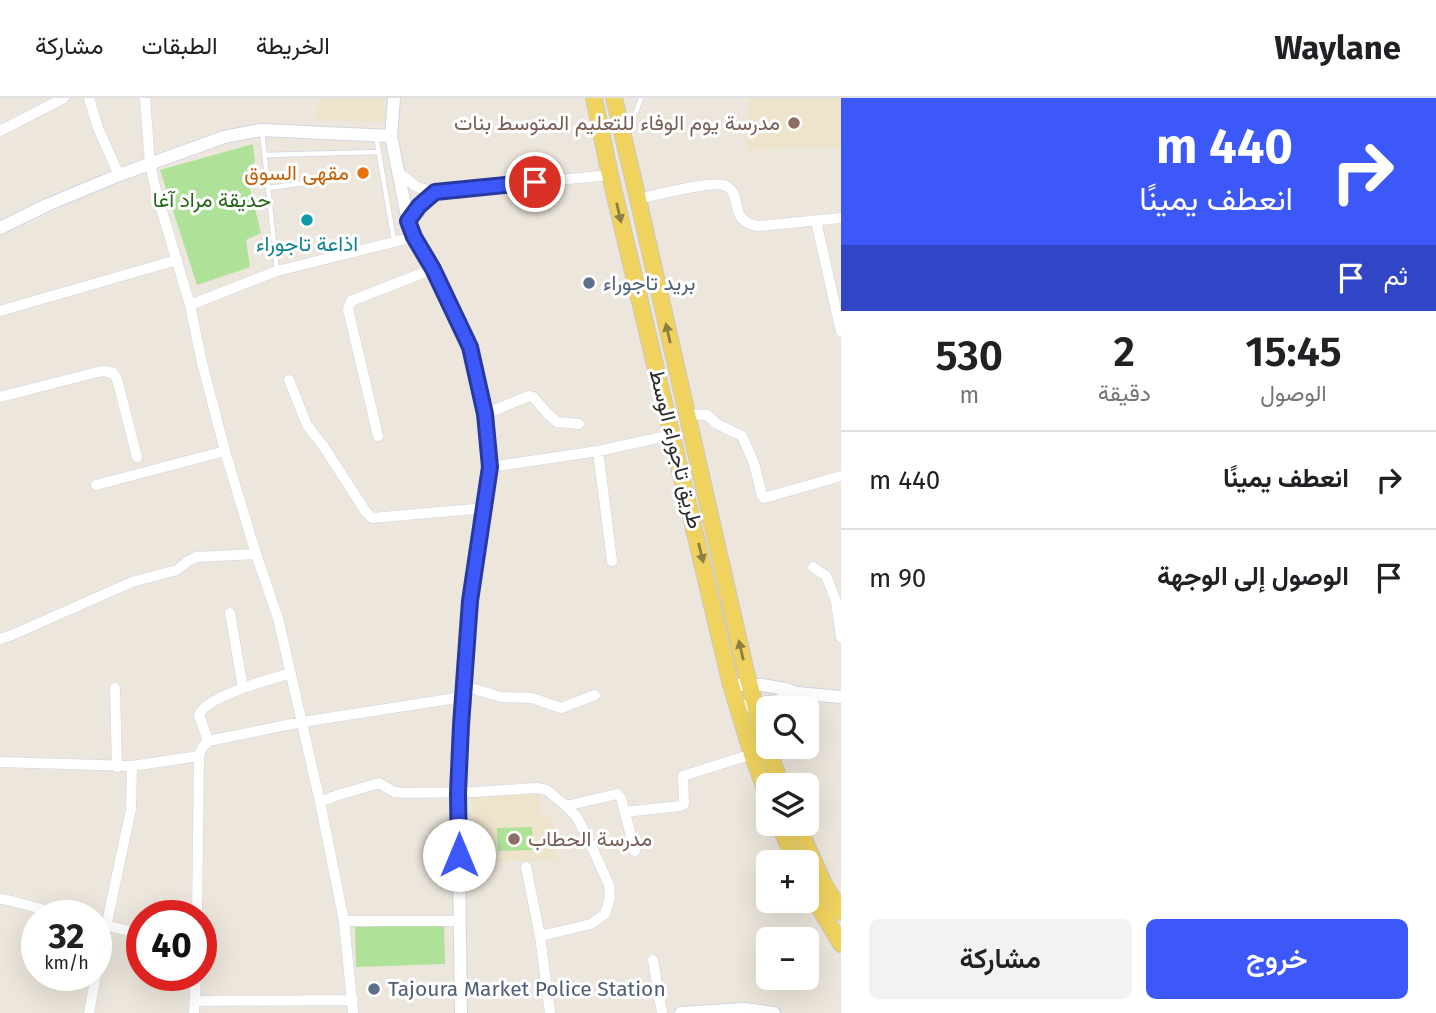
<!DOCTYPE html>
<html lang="ar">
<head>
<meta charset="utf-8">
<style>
	:root { --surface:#fff; --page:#f2f2f2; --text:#202124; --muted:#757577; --line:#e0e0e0; --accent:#3d58f8 }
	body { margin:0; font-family:"Fira Sans",Vazirmatn,sans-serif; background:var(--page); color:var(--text); direction:rtl; height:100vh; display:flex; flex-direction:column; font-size:26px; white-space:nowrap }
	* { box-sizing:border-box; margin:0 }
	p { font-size:23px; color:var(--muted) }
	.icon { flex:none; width:38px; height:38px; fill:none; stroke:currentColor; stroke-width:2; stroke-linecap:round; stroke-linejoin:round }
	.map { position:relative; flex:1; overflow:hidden; direction:ltr }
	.sheet { display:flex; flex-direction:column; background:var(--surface); width:595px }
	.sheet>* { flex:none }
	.guide { background:#3d58f8; color:#fff; overflow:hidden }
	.tools { position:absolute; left:756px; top:598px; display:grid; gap:14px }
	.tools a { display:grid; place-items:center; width:63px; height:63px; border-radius:10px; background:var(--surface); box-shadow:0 7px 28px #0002; font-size:35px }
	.speed { position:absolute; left:21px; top:802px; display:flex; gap:14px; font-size:35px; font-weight:700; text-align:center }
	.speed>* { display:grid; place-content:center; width:91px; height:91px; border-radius:50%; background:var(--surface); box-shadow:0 7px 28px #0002; line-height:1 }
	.speed small { font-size:18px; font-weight:400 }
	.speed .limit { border:10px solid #d22; background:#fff; color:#111 }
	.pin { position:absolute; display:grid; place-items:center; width:60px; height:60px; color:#fff; margin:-30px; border:4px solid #fff; border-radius:50%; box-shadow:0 2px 7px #0007 }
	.me { position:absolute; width:77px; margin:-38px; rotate:0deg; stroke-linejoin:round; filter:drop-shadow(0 0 5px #0008) }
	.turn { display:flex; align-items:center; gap:24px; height:147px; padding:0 28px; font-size:32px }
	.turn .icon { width:91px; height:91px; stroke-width:2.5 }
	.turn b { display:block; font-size:49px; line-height:60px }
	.then { display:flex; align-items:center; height:66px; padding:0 28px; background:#0003; gap:14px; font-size:26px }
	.eta { display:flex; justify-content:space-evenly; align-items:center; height:119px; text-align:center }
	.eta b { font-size:42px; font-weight:600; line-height:49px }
	.action { display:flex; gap:14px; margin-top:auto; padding:14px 28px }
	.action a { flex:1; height:80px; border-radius:10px; background:var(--accent); color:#fff; font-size:28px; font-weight:600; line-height:80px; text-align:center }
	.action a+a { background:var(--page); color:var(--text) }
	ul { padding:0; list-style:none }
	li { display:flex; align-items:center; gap:21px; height:98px; padding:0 28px; border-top:2px solid var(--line) }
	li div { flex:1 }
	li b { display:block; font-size:26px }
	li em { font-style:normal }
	header { display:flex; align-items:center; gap:42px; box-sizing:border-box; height:98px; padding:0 35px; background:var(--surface); border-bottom:2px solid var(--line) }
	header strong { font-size:33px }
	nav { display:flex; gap:38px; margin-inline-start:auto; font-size:24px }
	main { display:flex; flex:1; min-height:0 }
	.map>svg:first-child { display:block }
</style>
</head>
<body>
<header>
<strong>Waylane</strong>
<nav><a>الخريطة</a><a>الطبقات</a><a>مشاركة</a></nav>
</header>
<main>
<section class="sheet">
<div class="guide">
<div class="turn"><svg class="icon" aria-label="right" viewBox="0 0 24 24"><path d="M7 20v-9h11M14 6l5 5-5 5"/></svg><div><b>440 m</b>انعطف يمينًا</div></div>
<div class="then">ثم<svg class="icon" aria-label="arrive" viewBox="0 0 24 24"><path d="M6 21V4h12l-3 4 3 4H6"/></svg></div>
</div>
<div class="eta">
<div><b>15:45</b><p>الوصول</p></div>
<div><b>2</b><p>دقيقة</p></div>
<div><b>530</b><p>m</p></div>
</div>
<ul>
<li><svg class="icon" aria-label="right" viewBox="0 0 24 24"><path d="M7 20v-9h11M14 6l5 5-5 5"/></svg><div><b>انعطف يمينًا</b></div><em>440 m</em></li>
<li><svg class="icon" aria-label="arrive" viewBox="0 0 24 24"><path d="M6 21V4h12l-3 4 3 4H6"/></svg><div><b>الوصول إلى الوجهة</b></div><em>90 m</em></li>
</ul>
<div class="action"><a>خروج</a><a>مشاركة</a></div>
</section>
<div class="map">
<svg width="841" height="915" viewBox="0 0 841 915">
	<rect width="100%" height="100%" fill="#ece6dc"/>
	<path fill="#ede4cb" d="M320,0H385V24L316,22Z
		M749,0H841V49L746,52Z
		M472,696H539L542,717L552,719L557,762L475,765Z"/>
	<path fill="#aee299" d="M253,46L255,63L247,78L261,135L246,142L250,169L197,187L160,72Z
		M532,729L533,752L498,753L497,730Z
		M444,826L445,866L356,869L355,829Z"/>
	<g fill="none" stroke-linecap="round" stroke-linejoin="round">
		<g stroke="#d1d4e3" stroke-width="6">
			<path id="service" d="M625,30L636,14L641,0
				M262,33L277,173
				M376,38L394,143
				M264,57L379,54
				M268,90L327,82"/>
		</g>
		<g stroke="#d1d4e3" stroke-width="11">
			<path id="minor" d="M89,0L98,30L119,77
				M145,0L150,66L156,93L190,207L202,265L225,353L256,456L278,520L320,704L344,823L353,915
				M0,33L64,0
				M399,75L417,89L435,94L610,77
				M638,101C654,98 715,81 726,88C744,98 727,124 759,128L841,120
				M408,123L419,108L435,94
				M816,123L841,234
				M190,207L277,173L414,139
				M0,213L177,162
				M289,282L307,327L324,349L366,414L372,420L485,410
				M0,299L98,274L104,273L113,275L117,281L137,359
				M485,316L529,298L533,299L548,316L557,324L579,326
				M687,316L707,317L717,326L742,338L754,365L762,398L764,400L841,378
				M378,338L348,211L351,203L433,171
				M598,353L612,463
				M490,369L598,353L672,337
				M96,387L225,353
				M813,469L826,478L836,503L841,539
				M230,515L243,590
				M0,541L12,537L132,484L177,472L188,463L196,459L256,456
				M464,588L501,599L532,600L561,610L595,597
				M115,590L117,669
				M208,643L199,617C206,598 271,581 291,575
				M0,664L132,668L199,658
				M320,704L338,697L379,685L394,694L405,695L475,694L537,690L547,692L566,708L577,719L591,747L609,787L610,800L605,816L591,826L540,838
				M566,708L617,696L621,700L635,753
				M625,714L680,708L684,706L683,678L752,656
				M526,769L540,838L550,915
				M0,801L8,802L64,817
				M197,817L199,658L202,650L208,643L302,624L463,599
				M344,823H460
				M96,825L142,836
				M653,862L662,915
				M96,876L131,711L132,668
				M195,903L353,902
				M89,915L96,877
				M194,915L196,877"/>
		</g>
		<g stroke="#d1d4e3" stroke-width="14">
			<path id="tertiary" d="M394,0L391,38L408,123L414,139L433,171L469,249L485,316L490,369L470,503L461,627L458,695L461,915
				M0,130L47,107L119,77L224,39L261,32L391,38
				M731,587H762L785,591L797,595L841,599
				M737,609L777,603L797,595
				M681,915L745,911L774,915"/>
		</g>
		<g stroke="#c8c8c8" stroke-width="18">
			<path id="primary" d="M594,0L610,77L731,587L752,656L768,699
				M614,0L638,101L745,570L765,644L782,688
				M779,726L796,765
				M797,726L824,786L841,814
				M807,789L841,846"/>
		</g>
		<use href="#service" stroke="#fff" stroke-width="4.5"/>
		<use href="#minor" stroke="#fff" stroke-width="10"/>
		<use href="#tertiary" stroke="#fff" stroke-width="12"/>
		<use href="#primary" stroke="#efd35e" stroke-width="16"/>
	</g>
	<defs><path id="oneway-solid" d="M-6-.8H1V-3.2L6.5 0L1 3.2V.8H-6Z" transform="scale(1.75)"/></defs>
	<g fill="#8c7e44">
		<use href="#oneway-solid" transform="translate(619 115) rotate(77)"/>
		<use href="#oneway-solid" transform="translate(668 235) rotate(-103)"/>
		<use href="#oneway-solid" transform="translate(701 455) rotate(76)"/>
		<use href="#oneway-solid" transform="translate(741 552) rotate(-103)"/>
	</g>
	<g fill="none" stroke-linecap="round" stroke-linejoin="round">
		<g stroke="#2839a1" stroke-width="18">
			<path id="route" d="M459,757L458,695L461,627L470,503L490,369L485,316L470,249L433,171L414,139L408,123L419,108L435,94L535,84"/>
		</g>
		<use href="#route" stroke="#3d58f8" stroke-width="12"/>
	</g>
	<g fill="#8d6e63" stroke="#fff" stroke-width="2.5">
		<circle cx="794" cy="25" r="7"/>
		<circle cx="514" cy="741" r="7"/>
	</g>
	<circle fill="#e8710a" stroke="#fff" stroke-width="2.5" cx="363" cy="75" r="7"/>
	<circle fill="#0f9aa8" stroke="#fff" stroke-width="2.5" cx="307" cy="122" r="7"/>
	<g fill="#5c6f8a" stroke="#fff" stroke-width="2.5">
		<circle cx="589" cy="185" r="7"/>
		<circle cx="374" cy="891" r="7"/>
	</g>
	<g text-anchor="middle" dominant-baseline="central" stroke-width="6" stroke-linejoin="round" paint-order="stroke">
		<g font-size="21" fill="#785e54" stroke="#fff" text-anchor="end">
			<text x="780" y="25">مدرسة يوم الوفاء للتعليم المتوسط بنات</text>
			<text x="528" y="741" text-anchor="start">مدرسة الحطاب</text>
		</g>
		<g font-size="21" fill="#c56008" stroke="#fff" text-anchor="end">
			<text x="349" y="75">مقهى السوق</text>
		</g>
		<g font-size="21" fill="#27661b" stroke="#fff">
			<text x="212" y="102">حديقة مراد آغا</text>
		</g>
		<g font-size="21" fill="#0d838f" stroke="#fff">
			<text x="307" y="146">اذاعة تاجوراء</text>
		</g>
		<g font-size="21" fill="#4e5e75" stroke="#fff" text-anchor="start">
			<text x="603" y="185">بريد تاجوراء</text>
			<text x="388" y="891">Tajoura Market Police Station</text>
		</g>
		<g font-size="21" fill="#2a2a2a" stroke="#fff">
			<text transform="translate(676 351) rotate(76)">طريق تاجوراء الوسط</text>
		</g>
	</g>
</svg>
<div class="tools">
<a><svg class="icon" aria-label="search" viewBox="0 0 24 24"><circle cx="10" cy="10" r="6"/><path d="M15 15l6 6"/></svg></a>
<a><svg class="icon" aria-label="layers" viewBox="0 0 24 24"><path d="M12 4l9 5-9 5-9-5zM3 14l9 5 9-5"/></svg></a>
<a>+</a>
<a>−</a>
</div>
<div class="speed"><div>32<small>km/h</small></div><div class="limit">40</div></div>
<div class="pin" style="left:535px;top:84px;background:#d93025"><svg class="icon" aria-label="arrive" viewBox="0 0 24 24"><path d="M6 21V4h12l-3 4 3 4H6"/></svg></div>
<svg class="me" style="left:459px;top:757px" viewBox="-20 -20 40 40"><circle r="19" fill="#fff"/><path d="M0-13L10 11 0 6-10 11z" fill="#3d58f8"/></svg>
</div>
</main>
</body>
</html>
